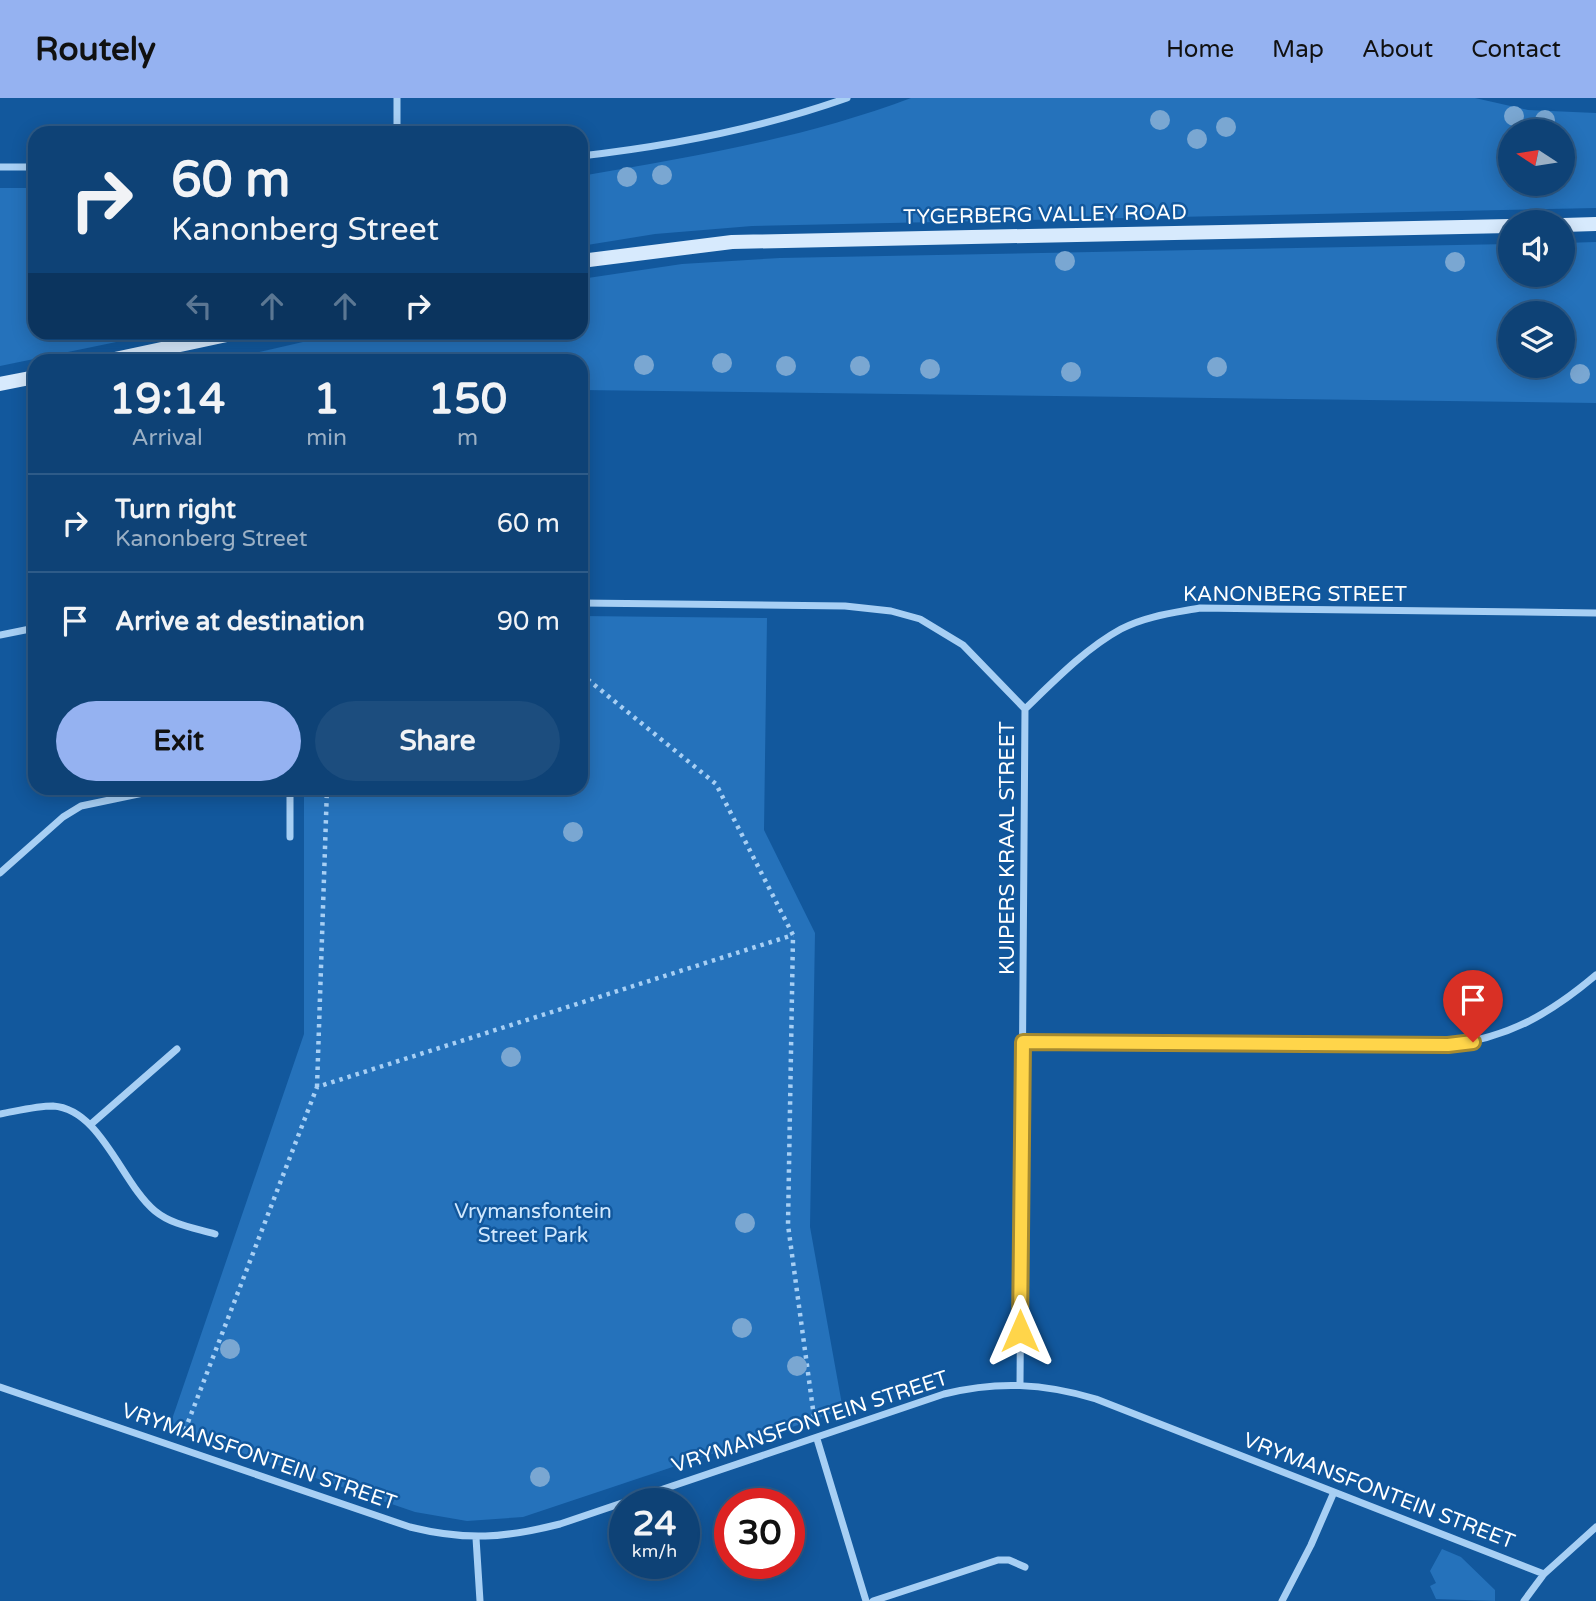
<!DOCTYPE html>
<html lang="en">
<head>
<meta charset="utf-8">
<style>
	:root { --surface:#0e4276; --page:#1c4d7e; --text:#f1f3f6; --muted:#9bb0c5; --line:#2e5b88; --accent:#95b2f1 }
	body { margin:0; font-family:"Varela Round",sans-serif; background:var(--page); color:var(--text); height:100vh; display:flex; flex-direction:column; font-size:26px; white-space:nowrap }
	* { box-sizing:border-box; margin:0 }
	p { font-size:23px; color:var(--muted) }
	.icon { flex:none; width:38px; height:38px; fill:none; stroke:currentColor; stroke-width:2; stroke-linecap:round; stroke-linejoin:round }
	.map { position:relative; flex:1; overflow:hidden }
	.drawer { position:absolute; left:28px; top:256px; width:560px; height:441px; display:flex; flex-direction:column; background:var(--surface); border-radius:21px; box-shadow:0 4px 18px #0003,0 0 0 2px var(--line) }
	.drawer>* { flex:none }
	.guide { position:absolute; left:28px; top:28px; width:560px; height:214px; border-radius:21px; box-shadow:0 4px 18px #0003,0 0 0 2px var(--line); background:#0e4276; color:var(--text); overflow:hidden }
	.needle { width:46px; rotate:282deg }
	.tools { position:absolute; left:1498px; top:21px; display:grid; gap:14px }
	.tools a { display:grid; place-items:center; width:77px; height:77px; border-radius:50%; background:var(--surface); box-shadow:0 4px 18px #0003,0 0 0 2px var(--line); font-size:35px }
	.speed { position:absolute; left:609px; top:1390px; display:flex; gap:14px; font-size:35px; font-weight:700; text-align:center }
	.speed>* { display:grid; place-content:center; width:91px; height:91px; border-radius:50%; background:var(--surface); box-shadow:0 4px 18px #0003,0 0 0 2px var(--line); line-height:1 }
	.speed small { font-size:18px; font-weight:400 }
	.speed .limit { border:10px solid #d22; background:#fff; color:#111 }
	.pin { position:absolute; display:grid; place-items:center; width:60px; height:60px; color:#fff; margin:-72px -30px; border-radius:50% 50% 50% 0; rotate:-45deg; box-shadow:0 0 7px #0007 }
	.pin .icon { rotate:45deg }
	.me { position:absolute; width:77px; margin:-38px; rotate:0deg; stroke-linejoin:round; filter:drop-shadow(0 0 5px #0008) }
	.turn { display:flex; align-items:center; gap:24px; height:147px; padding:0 28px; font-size:32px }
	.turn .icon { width:91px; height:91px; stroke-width:2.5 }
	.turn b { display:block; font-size:49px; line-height:60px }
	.lanes { display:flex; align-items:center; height:66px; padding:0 28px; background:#0003; justify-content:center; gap:35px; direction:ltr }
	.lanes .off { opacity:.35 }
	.eta { display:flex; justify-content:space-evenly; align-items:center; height:119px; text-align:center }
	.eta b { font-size:42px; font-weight:700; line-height:49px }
	.primary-button { display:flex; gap:14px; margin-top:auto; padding:14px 28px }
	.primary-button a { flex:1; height:80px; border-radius:42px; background:var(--accent); color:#111; font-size:28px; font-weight:700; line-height:80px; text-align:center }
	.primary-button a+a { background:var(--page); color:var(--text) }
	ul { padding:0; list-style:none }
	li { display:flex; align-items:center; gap:21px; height:98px; padding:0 28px; border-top:2px solid var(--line) }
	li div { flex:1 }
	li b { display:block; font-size:26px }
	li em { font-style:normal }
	header { display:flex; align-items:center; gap:42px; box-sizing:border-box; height:98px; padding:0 35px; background:var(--accent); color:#111 }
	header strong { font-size:33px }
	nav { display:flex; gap:38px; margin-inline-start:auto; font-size:24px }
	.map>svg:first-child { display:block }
</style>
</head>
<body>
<header>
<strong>Routely</strong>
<nav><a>Home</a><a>Map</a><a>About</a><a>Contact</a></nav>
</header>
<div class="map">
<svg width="1596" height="1503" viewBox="0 0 1596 1503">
	<rect width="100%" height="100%" fill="#12589d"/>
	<path fill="#2572bb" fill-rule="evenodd" d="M911,0H1475L1528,12L1596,15V110L752,128L655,136L581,148V78C693,59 805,40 911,0ZM1510,33H1563V86H1510Z
		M0,90H35V234L160,235L0,268Z
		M1596,144V305L581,292V262H225L342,235L581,234V181L682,166L780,160L1510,146V177H1563V145ZM1510,215H1563V268H1510Z
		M581,518L767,520L764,732L815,835L810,1129L843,1312L523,1419L467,1423L415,1414L169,1330L304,936V690H581Z
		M1442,1451L1461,1459L1495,1492V1503L1436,1501L1430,1488L1436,1485L1430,1473Z"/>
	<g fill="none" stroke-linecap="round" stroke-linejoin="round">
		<path stroke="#a7cff4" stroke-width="4.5" stroke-dasharray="3.5 5" stroke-linecap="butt" d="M581,576L716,686L793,837L788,1127L814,1319
			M317,989L327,690
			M185,1332L317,989L793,837"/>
		<path stroke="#a7cff4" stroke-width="7" d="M397,35V0
			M581,58C670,48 762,30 847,0
			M0,69H35
			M581,505L845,508L891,513L920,521L963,547L1025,611L1020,1286
			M0,537L35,530
			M1025,611C1054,583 1086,550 1121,531C1146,518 1173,515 1200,510L1596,515
			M290,739V690
			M0,775L63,719L81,708L167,690
			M1023,944L1448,947C1508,940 1550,916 1596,877
			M0,1016C17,1013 36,1008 53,1008C101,1011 122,1086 155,1113C172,1127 195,1130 215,1136
			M90,1027L177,951
			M0,1289L410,1429C467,1443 504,1440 560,1426L944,1296C997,1283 1043,1285 1096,1301L1544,1476
			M817,1341L866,1503
			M476,1440L480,1503
			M873,1503L998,1462H1009L1025,1469
			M1282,1503L1311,1447L1334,1394
			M1524,1503L1544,1476L1596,1429"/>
		<path stroke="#d7eafd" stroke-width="14" d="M1563,127L1596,126
			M581,163L732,144L1510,128
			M110,262L241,234
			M0,286L35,279"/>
	</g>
	<g fill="#7aa7d2">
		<circle cx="1514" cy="18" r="10"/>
		<circle cx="1160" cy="22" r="10"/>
		<circle cx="1545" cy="22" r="10"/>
		<circle cx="1226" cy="29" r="10"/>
		<circle cx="1197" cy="41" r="10"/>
		<circle cx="662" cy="77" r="10"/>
		<circle cx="627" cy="79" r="10"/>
		<circle cx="1065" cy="163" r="10"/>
		<circle cx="1455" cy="164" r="10"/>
		<circle cx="722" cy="265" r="10"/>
		<circle cx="644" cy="267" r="10"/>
		<circle cx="786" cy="268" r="10"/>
		<circle cx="860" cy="268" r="10"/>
		<circle cx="1217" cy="269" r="10"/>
		<circle cx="930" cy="271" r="10"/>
		<circle cx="1071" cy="274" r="10"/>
		<circle cx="1580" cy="276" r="10"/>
		<circle cx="573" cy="734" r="10"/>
		<circle cx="511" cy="959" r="10"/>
		<circle cx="745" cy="1125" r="10"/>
		<circle cx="742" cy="1230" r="10"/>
		<circle cx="230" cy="1251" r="10"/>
		<circle cx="797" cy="1268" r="10"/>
		<circle cx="540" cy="1379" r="10"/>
	</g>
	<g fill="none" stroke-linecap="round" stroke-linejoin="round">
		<g stroke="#a68a30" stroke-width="18">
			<path id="route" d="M1020,1233L1023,944L1448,947L1473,944"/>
		</g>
		<use href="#route" stroke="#ffd54a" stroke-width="12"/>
	</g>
	<g text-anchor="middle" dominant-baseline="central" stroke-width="5" stroke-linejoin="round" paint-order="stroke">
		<g font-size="21" fill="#fff" stroke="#12589d">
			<text transform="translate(1045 117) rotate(-1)">TYGERBERG VALLEY ROAD</text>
			<text x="1295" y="496">KANONBERG STREET</text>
			<text transform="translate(1007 750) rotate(-90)">KUIPERS KRAAL STREET</text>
			<text transform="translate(810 1324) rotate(-18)">VRYMANSFONTEIN STREET</text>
			<text transform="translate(259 1359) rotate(19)">VRYMANSFONTEIN STREET</text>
			<text transform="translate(1379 1393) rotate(21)">VRYMANSFONTEIN STREET</text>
		</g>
		<g font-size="21" fill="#d0e8fe" stroke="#12589d">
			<text x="533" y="1113">Vrymansfontein<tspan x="533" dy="24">Street Park</tspan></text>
		</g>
	</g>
</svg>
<div class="tools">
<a><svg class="needle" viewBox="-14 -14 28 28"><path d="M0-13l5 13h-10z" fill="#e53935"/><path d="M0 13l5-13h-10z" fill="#9bb0c5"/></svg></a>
<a><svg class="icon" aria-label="sound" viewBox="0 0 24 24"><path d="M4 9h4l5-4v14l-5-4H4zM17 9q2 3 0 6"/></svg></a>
<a><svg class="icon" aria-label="layers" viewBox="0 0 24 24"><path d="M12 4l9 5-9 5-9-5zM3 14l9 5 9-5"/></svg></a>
</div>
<div class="speed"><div>24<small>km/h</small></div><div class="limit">30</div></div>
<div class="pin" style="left:1473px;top:944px;background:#d93025"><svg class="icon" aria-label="arrive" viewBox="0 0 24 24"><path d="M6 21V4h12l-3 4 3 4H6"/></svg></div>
<svg class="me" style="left:1020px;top:1233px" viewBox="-20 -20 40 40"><path d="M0-17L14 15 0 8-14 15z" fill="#ffd54a" stroke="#fff" stroke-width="4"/></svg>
<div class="guide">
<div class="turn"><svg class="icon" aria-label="right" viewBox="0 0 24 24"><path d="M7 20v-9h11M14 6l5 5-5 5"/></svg><div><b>60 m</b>Kanonberg Street</div></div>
<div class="lanes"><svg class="icon off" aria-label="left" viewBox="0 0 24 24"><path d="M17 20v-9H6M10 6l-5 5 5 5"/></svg><svg class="icon off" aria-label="ahead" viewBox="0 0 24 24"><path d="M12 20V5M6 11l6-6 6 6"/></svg><svg class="icon off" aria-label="ahead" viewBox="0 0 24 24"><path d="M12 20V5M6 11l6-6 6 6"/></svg><svg class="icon" aria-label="right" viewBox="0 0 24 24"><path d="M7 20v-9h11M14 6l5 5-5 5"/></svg></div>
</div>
<section class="drawer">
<div class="eta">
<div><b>19:14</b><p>Arrival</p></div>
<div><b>1</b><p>min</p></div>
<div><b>150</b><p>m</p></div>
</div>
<ul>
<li><svg class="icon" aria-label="right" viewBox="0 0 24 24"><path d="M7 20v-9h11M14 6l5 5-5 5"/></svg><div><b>Turn right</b><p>Kanonberg Street</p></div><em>60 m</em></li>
<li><svg class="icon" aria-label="arrive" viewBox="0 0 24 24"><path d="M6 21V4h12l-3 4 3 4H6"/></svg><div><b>Arrive at destination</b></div><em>90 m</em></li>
</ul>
<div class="primary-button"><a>Exit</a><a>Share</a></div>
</section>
</div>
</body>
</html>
